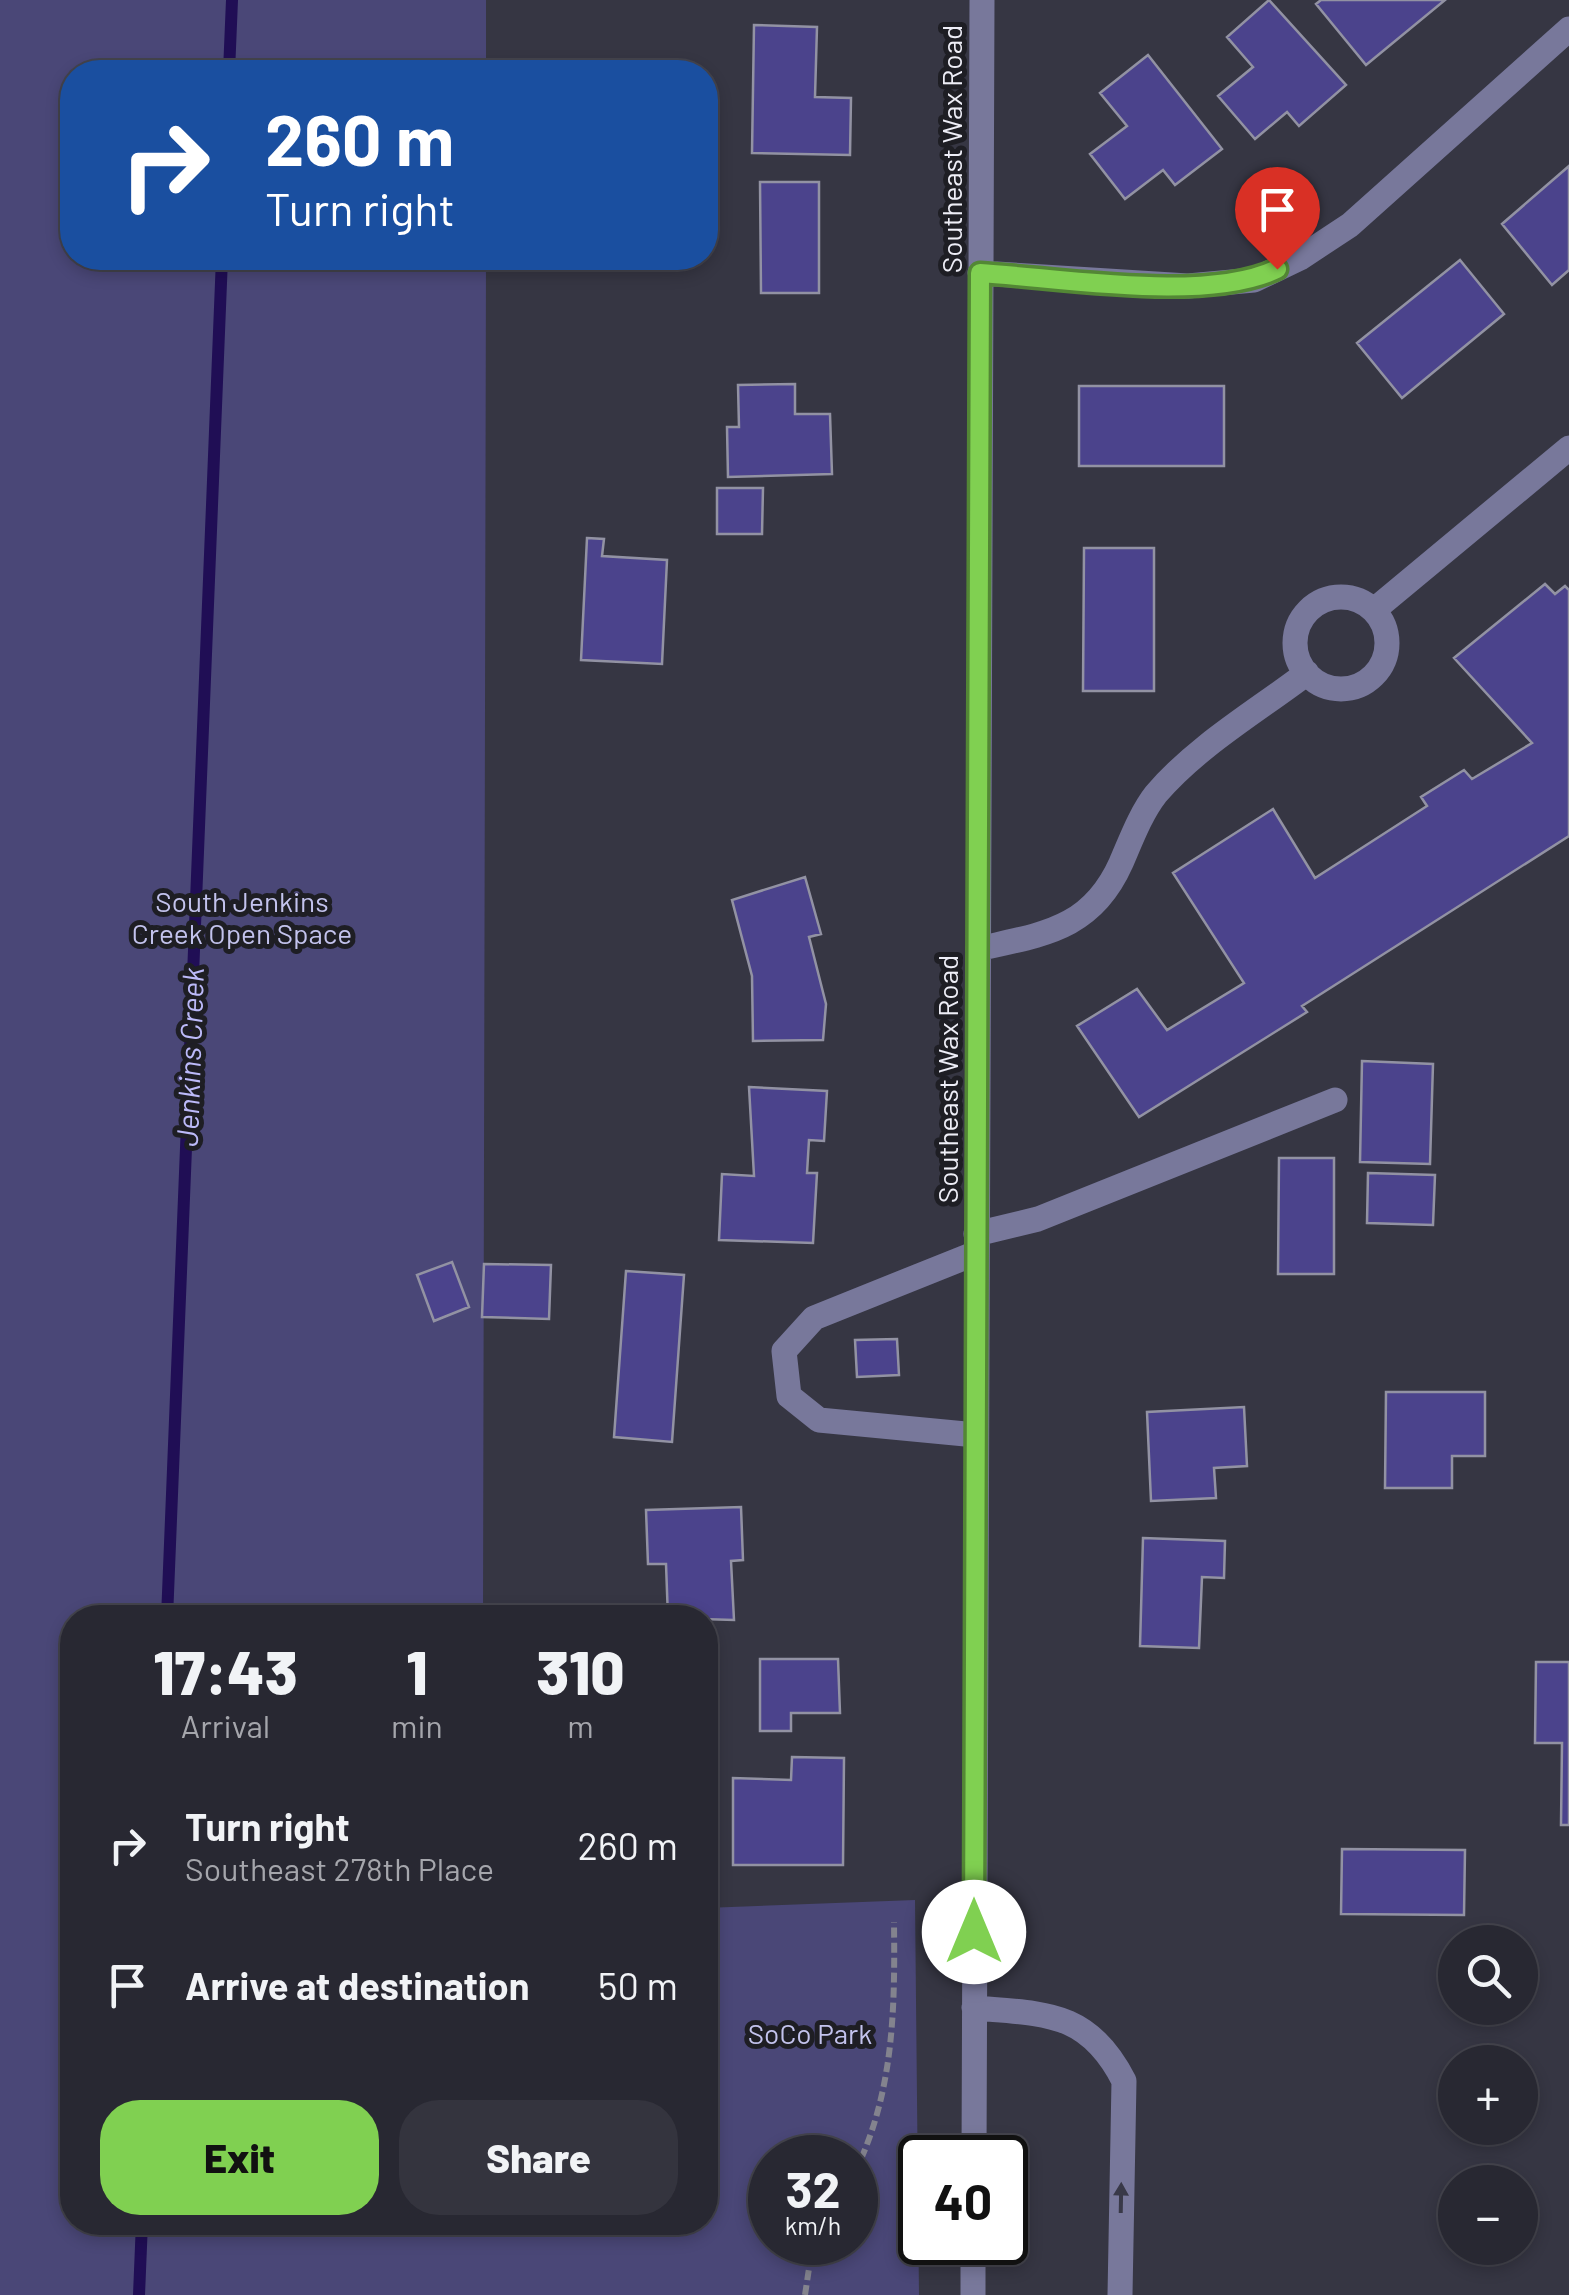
<!DOCTYPE html>
<html lang="en">
<head>
<meta charset="utf-8">
<style>
	:root { --surface:#282832; --page:#34343e; --text:#f1f3f6; --muted:#a5a6ac; --line:#44444d; --accent:#80d051 }
	body { margin:0; font-family:Barlow,sans-serif; background:var(--page); color:var(--text); height:100vh; display:flex; flex-direction:column; font-size:38px; white-space:nowrap }
	* { box-sizing:border-box; margin:0 }
	p { font-size:32px; color:var(--muted) }
	.icon { flex:none; width:55px; height:55px; fill:none; stroke:currentColor; stroke-width:2; stroke-linecap:round; stroke-linejoin:round }
	.map { position:relative; flex:1; overflow:hidden }
	.panel { position:absolute; left:60px; top:1605px; width:658px; height:630px; display:flex; flex-direction:column; background:var(--surface); border-radius:40px; box-shadow:0 5px 15px #0003,0 0 0 2px var(--line) }
	.panel>* { flex:none }
	.guide { position:absolute; left:60px; top:60px; width:658px; height:210px; border-radius:40px; box-shadow:0 5px 15px #0003,0 0 0 2px var(--line); background:#1a4fa0; color:#fff; overflow:hidden }
	.controls { position:absolute; left:1438px; top:1925px; display:grid; gap:20px }
	.controls a { display:grid; place-items:center; width:100px; height:100px; border-radius:50%; background:var(--surface); box-shadow:0 5px 15px #0003,0 0 0 2px var(--line); font-size:50px }
	.speed { position:absolute; left:748px; top:2135px; display:flex; gap:20px; font-size:50px; font-weight:700; text-align:center }
	.speed>* { display:grid; place-content:center; width:130px; height:130px; border-radius:50%; background:var(--surface); box-shadow:0 5px 15px #0003,0 0 0 2px var(--line); line-height:1 }
	.speed small { font-size:25px; font-weight:400 }
	.speed .limit { border:5px solid #111; border-radius:15px; background:#fff; color:#111 }
	.pin { position:absolute; display:grid; place-items:center; width:85px; height:85px; color:#fff; margin:-102px -42px; border-radius:50% 50% 50% 0; rotate:-45deg; box-shadow:0 0 10px #0007 }
	.pin .icon { rotate:45deg }
	.me { position:absolute; width:110px; margin:-55px; rotate:0deg; stroke-linejoin:round; filter:drop-shadow(0 0 8px #0008) }
	.turn { display:flex; align-items:center; gap:35px; height:210px; padding:0 40px; font-size:45px }
	.turn .icon { width:130px; height:130px; stroke-width:2.5 }
	.turn b { display:block; font-size:70px; line-height:85px }
	.eta { display:flex; justify-content:space-evenly; align-items:center; height:170px; text-align:center }
	.eta b { font-size:60px; font-weight:800; line-height:70px }
	.primary-button { display:flex; gap:20px; margin-top:auto; padding:20px 40px }
	.primary-button a { flex:1; height:115px; border-radius:40px; background:var(--accent); color:#111; font-size:40px; font-weight:800; line-height:115px; text-align:center }
	.primary-button a+a { background:var(--page); color:var(--text) }
	ul { padding:0; list-style:none }
	li { display:flex; align-items:center; gap:30px; height:140px; padding:0 40px }
	li div { flex:1 }
	li b { display:block; font-size:38px }
	li em { font-style:normal }
	.map>svg:first-child { display:block }
</style>
</head>
<body>
<div class="map">
<svg width="1569" height="2295" viewBox="0 0 1569 2295">
	<rect width="100%" height="100%" fill="#363643"/>
	<path fill="#4a4777" fill-rule="evenodd" d="M0,0H486V72H72V258H486L483,1617L72,1618V2222H705V1908L915,1900L919,2295H0ZM770,2158H855V2242H770Z"/>
	<g fill="none" stroke-linecap="round" stroke-linejoin="round">
		<path stroke="#200e55" stroke-width="12" d="M229,72L232,0
			M167,1618L222,258
			M139,2295L142,2222"/>
	</g>
	<path fill="#4b438c" stroke="#9292a3" stroke-width="2.5" d="M1269,0L1346,85L1299,126L1287,112L1255,139L1218,96L1253,67L1227,37Z
		M1321,0H1445L1366,65L1316,4Z
		M754,25L817,27L815,97L851,98L850,155L752,153Z
		M1148,55L1222,149L1175,185L1163,170L1125,199L1090,154L1127,126L1100,93Z
		M1569,166V270L1552,285L1502,224Z
		M760,182H819V293H761Z
		M1460,260L1504,314L1402,398L1357,343Z
		M795,384V414H830L832,474L728,477L727,427H739L738,385Z
		M1079,386H1224V466H1079Z
		M717,488H763L762,534H717Z
		M587,538L604,539L602,556L667,560L662,664L581,660Z
		M1084,548H1154V691H1083Z
		M1545,584L1555,594L1565,586L1569,590V836L1302,1006L1307,1012L1139,1117L1077,1026L1137,989L1167,1030L1244,983L1173,873L1273,809L1315,878L1427,806L1421,797L1464,770L1472,779L1532,743L1454,658Z
		M805,877L821,934L809,937L826,1004L823,1040L753,1041L752,976L732,900Z
		M1362,1061L1433,1064L1430,1164L1360,1162Z
		M749,1087L827,1091L824,1141L809,1140L807,1173H817L813,1243L719,1240L722,1174L754,1176Z
		M1279,1158H1334V1274H1278Z
		M1368,1173L1435,1175L1433,1225L1367,1223Z
		M452,1262L469,1307L434,1321L417,1275Z
		M484,1264L551,1265L549,1319L482,1317Z
		M626,1271L684,1275L672,1442L614,1437Z
		M897,1339L899,1375L857,1377L855,1340Z
		M1386,1392H1485V1456H1452V1488H1385Z
		M1244,1407L1247,1466L1214,1468L1216,1498L1151,1501L1147,1412Z
		M741,1507L743,1560L731,1561L734,1620L668,1618L666,1564H648L646,1510Z
		M1143,1538L1225,1541L1224,1578L1202,1577L1199,1648L1140,1646Z
		M760,1659H838L840,1713H791V1731H760Z
		M1536,1662H1569V1825H1561L1562,1743H1535Z
		M792,1757L844,1758L843,1865H733V1778L791,1780Z
		M1342,1849L1465,1850L1464,1915L1341,1914Z"/>
	<g fill="none" stroke-linecap="round" stroke-linejoin="round">
		<path stroke="#83838e" stroke-width="6" stroke-dasharray="10 5" stroke-linecap="butt" d="M855,2172C894,2092 895,2009 894,1922
			M805,2295L813,2242"/>
		<path stroke="#78789b" stroke-width="25" d="M980,273L1188,286L1254,280L1300,258L1350,225L1569,29
			M1295 643a46 46 0 1 1 92 0a46 46 0 1 1-92 0Z
			M1374,610L1569,448
			M978,949C1043,934 1091,930 1121,863C1131,840 1141,813 1156,794C1197,746 1257,711 1307,673
			M976,1234L1038,1219L1335,1100
			M976,1435L819,1420L789,1396L784,1351L814,1318L976,1253
			M974,2008C1044,2014 1088,2010 1124,2081L1120,2295
			M974,2158L982,0
			M973,2295V2242"/>
	</g>
	<defs><path id="oneway-solid" d="M-6-.8H1V-3.2L6.5 0L1 3.2V.8H-6Z" transform="scale(2.5)"/></defs>
	<use fill="#393948" href="#oneway-solid" transform="translate(1121 2198) rotate(-89)"/>
	<g fill="none" stroke-linecap="round" stroke-linejoin="round">
		<g stroke="#538735" stroke-width="25">
			<path id="route" d="M974,1932L980,273C1061,278 1206,303 1277,269"/>
		</g>
		<use href="#route" stroke="#80d051" stroke-width="18"/>
	</g>
	<g text-anchor="middle" dominant-baseline="central" stroke-width="10" stroke-linejoin="round" paint-order="stroke">
		<g font-size="28" fill="#eeeef7" stroke="#1e1e24">
			<text transform="translate(951 149) rotate(-90)">Southeast Wax Road</text>
			<text transform="translate(947 1079) rotate(-90)">Southeast Wax Road</text>
		</g>
		<g font-size="28" fill="#c3c3ed" stroke="#1e1e24">
			<text x="242" y="901">South Jenkins<tspan x="242" dy="32">Creek Open Space</tspan></text>
			<text x="810" y="2033">SoCo Park</text>
		</g>
		<g font-size="30" font-style="italic" fill="#bcbaf9" stroke="#1e1e24">
			<text transform="translate(189 1057) rotate(-88)">Jenkins Creek</text>
		</g>
	</g>
</svg>
<div class="controls">
<a><svg class="icon" aria-label="search" viewBox="0 0 24 24"><circle cx="10" cy="10" r="6"/><path d="M15 15l6 6"/></svg></a>
<a>+</a>
<a>−</a>
</div>
<div class="speed"><div>32<small>km/h</small></div><div class="limit">40</div></div>
<div class="pin" style="left:1277px;top:269px;background:#d93025"><svg class="icon" aria-label="arrive" viewBox="0 0 24 24"><path d="M6 21V4h12l-3 4 3 4H6"/></svg></div>
<svg class="me" style="left:974px;top:1932px" viewBox="-20 -20 40 40"><circle r="19" fill="#fff"/><path d="M0-13L10 11 0 6-10 11z" fill="#80d051"/></svg>
<div class="guide">
<div class="turn"><svg class="icon" aria-label="right" viewBox="0 0 24 24"><path d="M7 20v-9h11M14 6l5 5-5 5"/></svg><div><b>260 m</b>Turn right</div></div>
</div>
<section class="panel">
<div class="eta">
<div><b>17:43</b><p>Arrival</p></div>
<div><b>1</b><p>min</p></div>
<div><b>310</b><p>m</p></div>
</div>
<ul>
<li><svg class="icon" aria-label="right" viewBox="0 0 24 24"><path d="M7 20v-9h11M14 6l5 5-5 5"/></svg><div><b>Turn right</b><p>Southeast 278th Place</p></div><em>260 m</em></li>
<li><svg class="icon" aria-label="arrive" viewBox="0 0 24 24"><path d="M6 21V4h12l-3 4 3 4H6"/></svg><div><b>Arrive at destination</b></div><em>50 m</em></li>
</ul>
<div class="primary-button"><a>Exit</a><a>Share</a></div>
</section>
</div>
</body>
</html>
